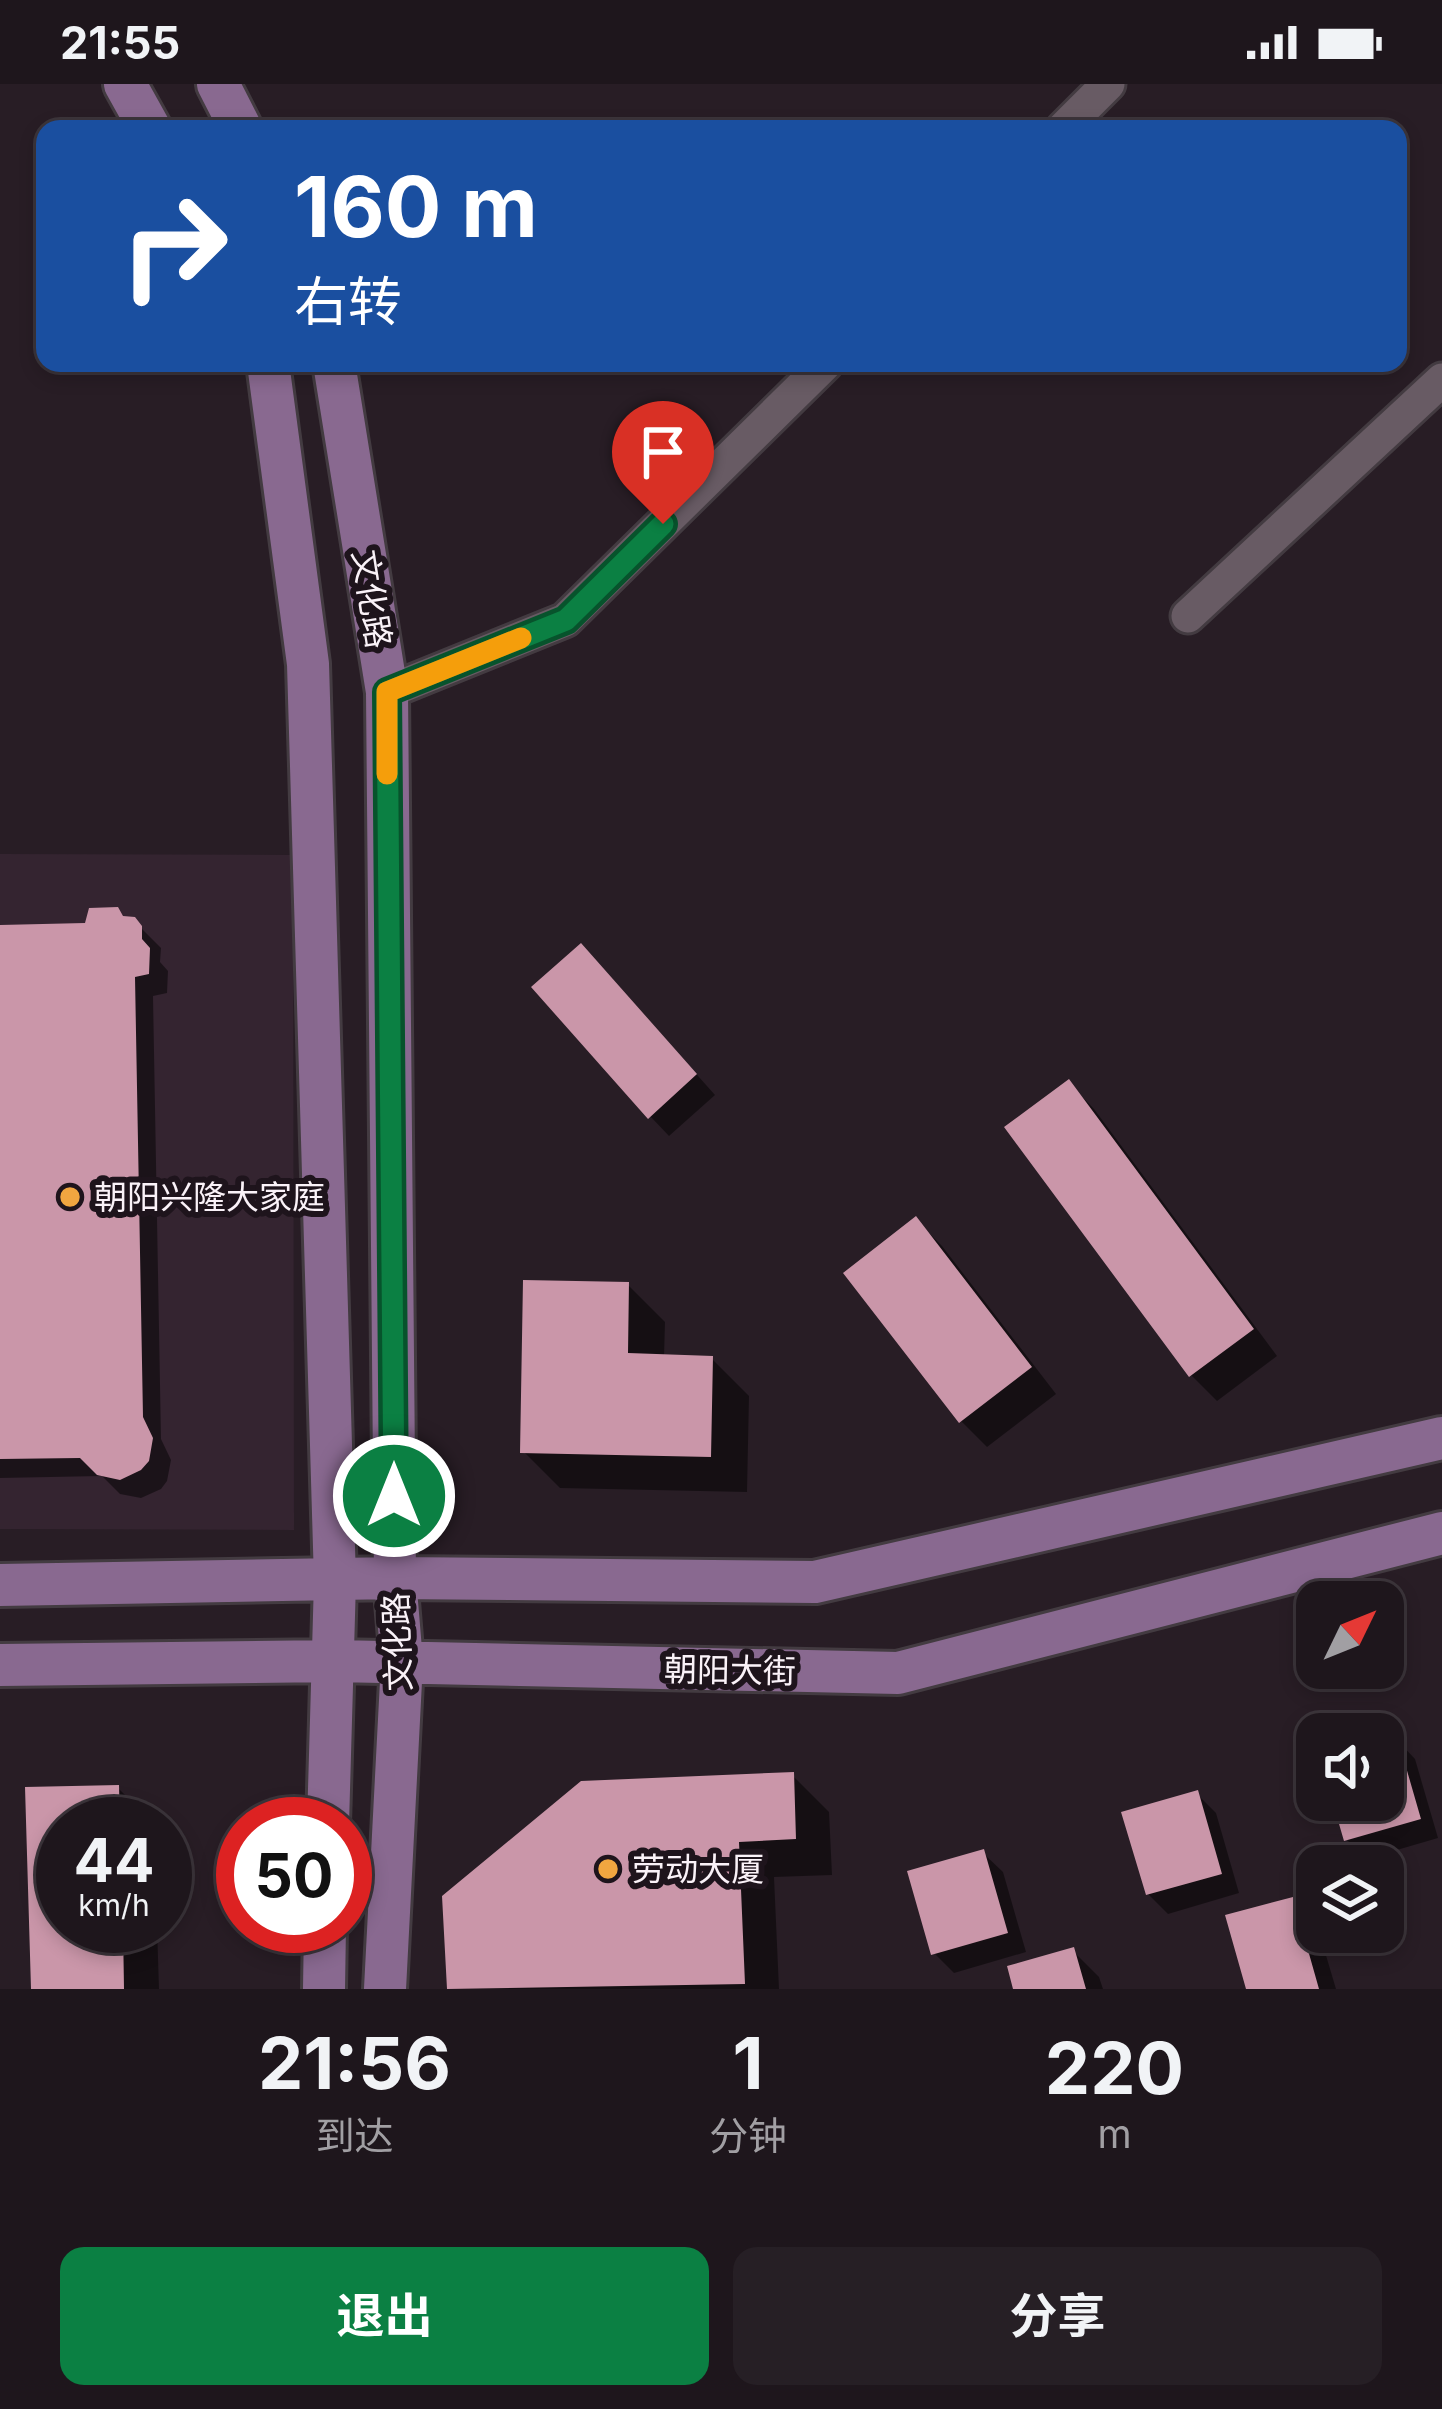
<!DOCTYPE html>
<html lang="zh">
<head>
<meta charset="utf-8">
<style>
	:root { --surface:#1e161c; --page:#261f25; --text:#f1f3f6; --muted:#a19fa3; --line:#3c353b; --accent:#0b8043 }
	body { margin:0; font-family:Inter,"Noto Sans SC",sans-serif; background:var(--page); color:var(--text); height:100vh; display:flex; flex-direction:column; font-size:45px; white-space:nowrap }
	* { box-sizing:border-box; margin:0 }
	p { font-size:39px; color:var(--muted) }
	.icon { flex:none; width:66px; height:66px; fill:none; stroke:currentColor; stroke-width:2; stroke-linecap:round; stroke-linejoin:round }
	.map { position:relative; height:1905px; overflow:hidden }
	.sheet { display:flex; flex-direction:column; background:var(--surface); flex:1 }
	.sheet>* { flex:none }
	.top-card { position:absolute; left:36px; top:36px; width:1371px; height:252px; border-radius:24px; box-shadow:0 6px 18px #0003,0 0 0 3px var(--line); background:#1a4fa0; color:#fff; overflow:hidden }
	.needle { width:78px; rotate:47deg }
	.buttons { position:absolute; left:1296px; top:1497px; display:grid; gap:24px }
	.buttons a { display:grid; place-items:center; width:108px; height:108px; border-radius:24px; background:var(--surface); box-shadow:0 6px 18px #0003,0 0 0 3px var(--line); font-size:60px }
	.speed { position:absolute; left:36px; top:1713px; display:flex; gap:24px; font-size:60px; font-weight:700; text-align:center }
	.speed>* { display:grid; place-content:center; width:156px; height:156px; border-radius:50%; background:var(--surface); box-shadow:0 6px 18px #0003,0 0 0 3px var(--line); line-height:1 }
	.speed small { font-size:30px; font-weight:400 }
	.speed .limit { border:18px solid #d22; background:#fff; color:#111 }
	.pin { position:absolute; display:grid; place-items:center; width:102px; height:102px; color:#fff; margin:-123px -51px; border-radius:50% 50% 50% 0; rotate:-45deg; box-shadow:0 0 12px #0007 }
	.pin .icon { rotate:45deg }
	.me { position:absolute; width:132px; margin:-66px; rotate:0deg; stroke-linejoin:round; filter:drop-shadow(0 0 9px #0008) }
	.turn { display:flex; align-items:center; gap:42px; height:252px; padding:0 60px; font-size:54px }
	.turn .icon { width:156px; height:156px; stroke-width:2.5 }
	.turn b { display:block; font-size:84px; line-height:102px }
	.eta { display:flex; justify-content:space-evenly; align-items:center; height:204px; text-align:center }
	.eta b { font-size:72px; font-weight:700; line-height:84px }
	.primary-button { display:flex; gap:24px; margin-top:auto; padding:24px 60px }
	.primary-button a { flex:1; height:138px; border-radius:24px; background:var(--accent); color:#fff; font-size:48px; font-weight:700; line-height:138px; text-align:center }
	.primary-button a+a { background:var(--page); color:var(--text) }
	.status { display:flex; justify-content:space-between; align-items:center; height:84px; padding:0 60px; background:var(--surface); direction:ltr }
	.status svg { height:33px; fill:currentColor }
	.map>svg:first-child { display:block }
</style>
</head>
<body>
<div class="status"><b>21:55</b><svg viewBox="0 0 49 12"><path d="M0 12V9h3v3zM5 12V6h3v6zM10 12V3h3v9zM15 12V0h3v12zM26 1h20v11H26zM47 4h2v5h-2z"/></svg></div>
<div class="map">
<svg width="1442" height="1905" viewBox="0 0 1442 1905">
	<rect width="100%" height="100%" fill="#281d25"/>
	<path fill="#342430" d="M0,770L293,771L294,1446L0,1445Z"/>
	<path fill="#0007" d="M126,836H133L161,864L160,878L168,887L167,909L153,912L161,1355L171,1376L167,1397L161,1405L141,1414L120,1410L102,1392L0,1394V844L87,842Z
		M600,882L715,1011L669,1052L650,1032Z
		M1069,999L1094,1025L1277,1272L1217,1317L1191,1291Z
		M916,1136L942,1162L1056,1310L987,1363L961,1337L847,1189Z
		M628,1201L665,1238L664,1273L712,1275L749,1312L747,1408L560,1404L523,1367Z
		M1396,1655L1415,1675L1438,1754L1366,1775L1346,1755L1335,1716H1383V1659Z
		M792,1691L829,1728L832,1791L774,1793L779,1905H450L446,1814Z
		M118,1704L154,1740H63V1842H157L159,1905H34L28,1706Z
		M1197,1710L1216,1729L1239,1809L1168,1830L1148,1810Z
		M983,1769L1003,1788L1026,1868L954,1889L934,1869Z
		M1292,1816L1317,1841L1336,1905H1249Z
		M1073,1867L1099,1893L1103,1905H1016Z"/>
	<path fill="#ca96a9" d="M118,823L123,832L135,833L142,842V855L150,864L149,890L135,893L143,1333L153,1354L149,1377L141,1386L120,1396L97,1391L80,1374L0,1375V841L85,839L89,824Z
		M581,859L697,990L648,1035L531,903Z
		M1069,995L1254,1245L1189,1293L1004,1043Z
		M916,1132L1032,1283L959,1339L843,1189Z
		M523,1196L629,1198L628,1269L713,1272L711,1373L520,1369Z
		M1397,1652L1421,1735L1344,1757L1332,1716H1383V1656Z
		M794,1688L796,1755L739,1758L745,1900L447,1905L442,1812L581,1697Z
		M119,1701L120,1740H63V1842H123L124,1905H31L25,1703Z
		M1198,1706L1222,1790L1146,1811L1121,1728Z
		M984,1765L1008,1849L931,1871L907,1787Z
		M1293,1813L1319,1905H1246L1225,1831Z
		M1074,1863L1086,1905H1013L1007,1882Z"/>
	<g fill="none" stroke-linecap="round" stroke-linejoin="round">
		<g stroke="#433b41" stroke-width="39">
			<path id="minor" d="M1063,45L1108,0
				M1188,532L1442,296
				M387,608L565,536L826,279"/>
		</g>
		<g stroke="#433b41" stroke-width="48">
			<path id="major" d="M125,0L150,45
				M218,0L241,45
				M268,279L308,580L335,1497L328,1740
				M334,279L387,608L395,1494L402,1578L385,1905
				M0,1501L395,1494L815,1498L1442,1354
				M0,1581L335,1577L898,1589L1442,1449
				M324,1905L325,1842"/>
		</g>
		<use href="#minor" stroke="#685b64" stroke-width="33"/>
		<use href="#major" stroke="#896990" stroke-width="42"/>
	</g>
	<g fill="none" stroke-linecap="round" stroke-linejoin="round">
		<g stroke="#07532c" stroke-width="30">
			<path id="route" d="M394,1412L387,608L566,536L663,440"/>
		</g>
		<use href="#route" stroke="#0b8043" stroke-width="21"/>
		<path stroke="#f59e0b" stroke-width="21" d="M387,690V608L521,554"/>
	</g>
	<g fill="#f1a640" stroke="#1e141c" stroke-width="4.5">
		<circle cx="70" cy="1113" r="12"/>
		<circle cx="608" cy="1785" r="12"/>
	</g>
	<g text-anchor="middle" dominant-baseline="central" stroke-width="12" stroke-linejoin="round" paint-order="stroke">
		<g font-size="33" fill="#faf2f8" stroke="#1e141c">
			<text transform="translate(372 515) rotate(81)">文化路</text>
			<text transform="translate(397 1558) rotate(-92)">文化路</text>
			<text transform="translate(730 1586) rotate(1)">朝阳大街</text>
		</g>
		<g font-size="33" fill="#faf2f8" stroke="#1e141c" text-anchor="start">
			<text x="94" y="1113">朝阳兴隆大家庭</text>
			<text x="632" y="1785">劳动大厦</text>
		</g>
	</g>
</svg>
<div class="buttons">
<a><svg class="needle" viewBox="-14 -14 28 28"><path d="M0-13l5 13h-10z" fill="#e53935"/><path d="M0 13l5-13h-10z" fill="#a19fa3"/></svg></a>
<a><svg class="icon" aria-label="sound" viewBox="0 0 24 24"><path d="M4 9h4l5-4v14l-5-4H4zM17 9q2 3 0 6"/></svg></a>
<a><svg class="icon" aria-label="layers" viewBox="0 0 24 24"><path d="M12 4l9 5-9 5-9-5zM3 14l9 5 9-5"/></svg></a>
</div>
<div class="speed"><div>44<small>km/h</small></div><div class="limit">50</div></div>
<div class="pin" style="left:663px;top:440px;background:#d93025"><svg class="icon" aria-label="arrive" viewBox="0 0 24 24"><path d="M6 21V4h12l-3 4 3 4H6"/></svg></div>
<svg class="me" style="left:394px;top:1412px" viewBox="-20 -20 40 40"><circle r="17" fill="#0b8043" stroke="#fff" stroke-width="3"/><path d="M0-11L8 9 0 5-8 9z" fill="#fff"/></svg>
<div class="top-card">
<div class="turn"><svg class="icon" aria-label="right" viewBox="0 0 24 24"><path d="M7 20v-9h11M14 6l5 5-5 5"/></svg><div><b>160 m</b>右转</div></div>
</div>
</div>
<section class="sheet">
<div class="eta">
<div><b>21:56</b><p>到达</p></div>
<div><b>1</b><p>分钟</p></div>
<div><b>220</b><p>m</p></div>
</div>
<div class="primary-button"><a>退出</a><a>分享</a></div>
</section>
</body>
</html>
